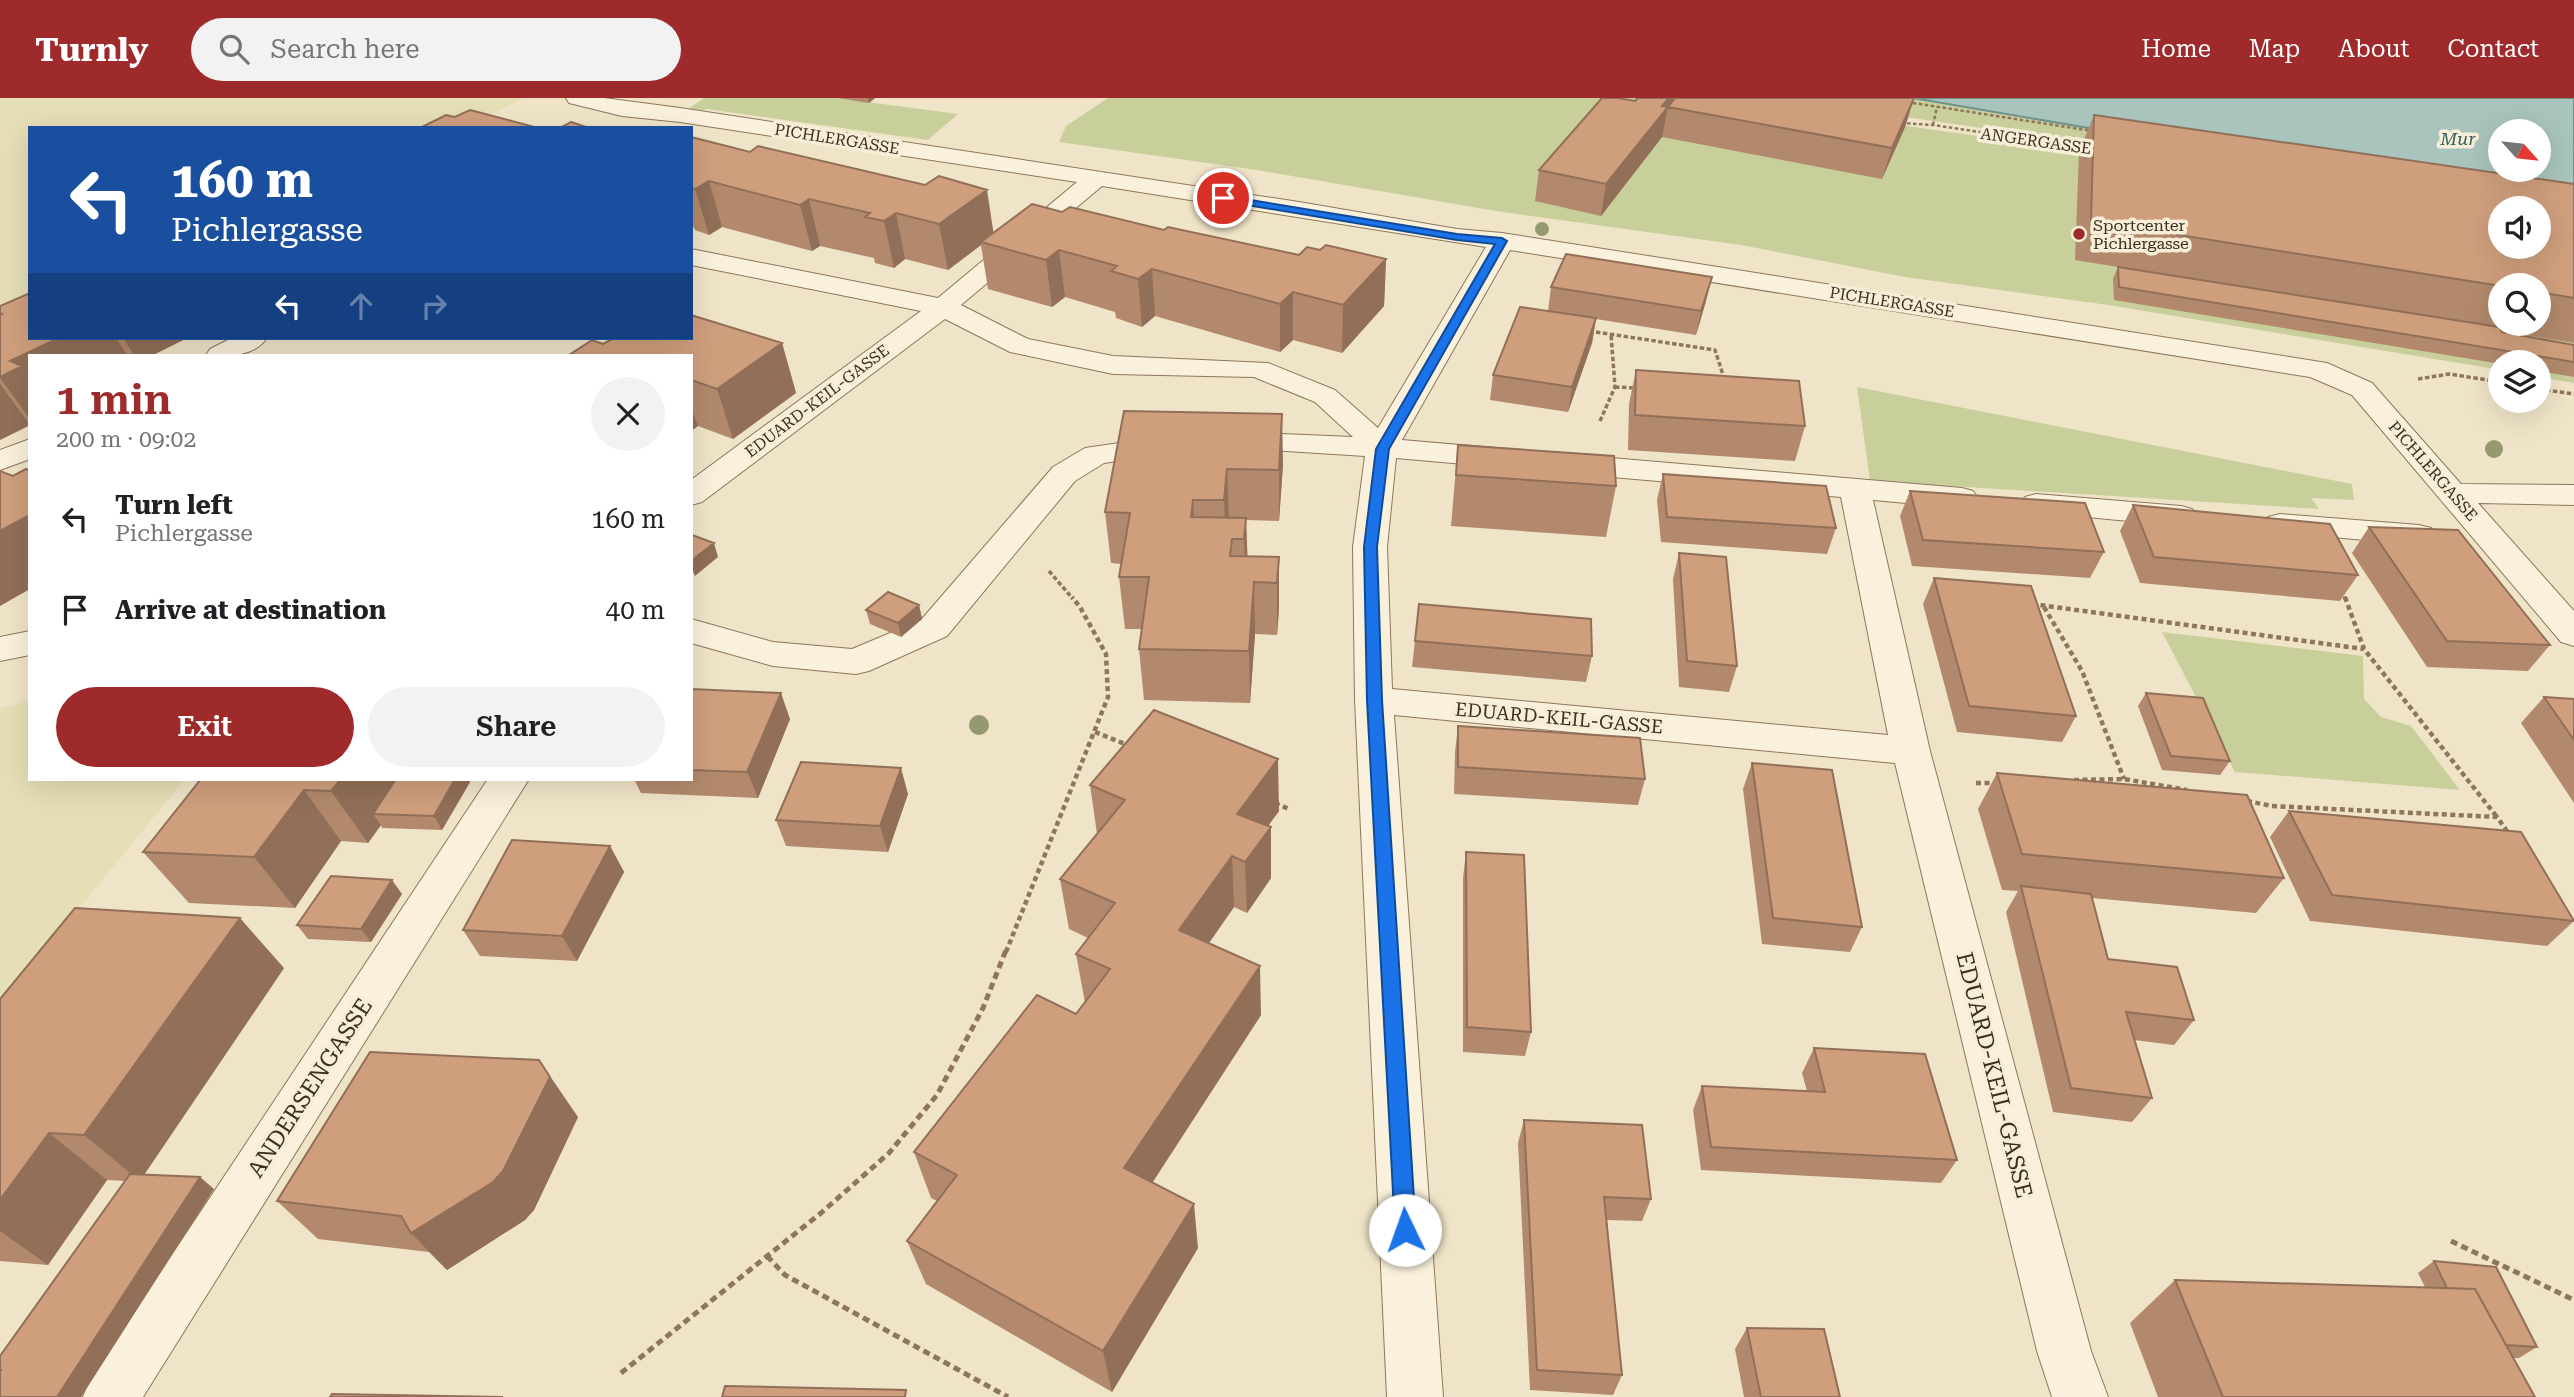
<!DOCTYPE html>
<html lang="en">
<head>
<meta charset="utf-8">
<style>
	:root { --surface:#fff; --page:#f2f2f2; --text:#202124; --muted:#757577; --accent:#9e2a2b }
	body { margin:0; font-family:"Roboto Serif",serif; background:var(--page); color:var(--text); height:100vh; display:flex; flex-direction:column; font-size:26px; white-space:nowrap }
	* { box-sizing:border-box; margin:0 }
	p { font-size:23px; color:var(--muted) }
	.icon { flex:none; width:38px; height:38px; fill:none; stroke:currentColor; stroke-width:2; stroke-linecap:round; stroke-linejoin:round }
	.map { position:relative; flex:1; overflow:hidden }
	.side { position:absolute; left:28px; top:256px; width:665px; height:427px; display:flex; flex-direction:column; background:var(--surface); border-radius:0px; box-shadow:0 7px 28px #0002 }
	.side>* { flex:none }
	.hud { position:absolute; left:28px; top:28px; width:665px; height:214px; border-radius:0px; box-shadow:0 7px 28px #0002; background:#1a4fa0; color:#fff; overflow:hidden }
	.needle { width:46px; rotate:117deg }
	.fabs { position:absolute; left:2488px; top:21px; display:grid; gap:14px }
	.fabs a { display:grid; place-items:center; width:63px; height:63px; border-radius:50%; background:var(--surface); box-shadow:0 7px 28px #0002; font-size:35px }
	.pin { position:absolute; display:grid; place-items:center; width:60px; height:60px; color:#fff; margin:-30px; border:4px solid #fff; border-radius:50%; box-shadow:0 2px 7px #0007 }
	.me { position:absolute; width:77px; margin:-38px; rotate:357deg; stroke-linejoin:round; filter:drop-shadow(0 0 5px #0008) }
	.turn { display:flex; align-items:center; gap:24px; height:147px; padding:0 28px; font-size:32px }
	.turn .icon { width:91px; height:91px; stroke-width:2.5 }
	.turn b { display:block; font-size:49px; line-height:60px }
	.lanes { display:flex; align-items:center; height:66px; padding:0 28px; background:#0003; justify-content:center; gap:35px; direction:ltr }
	.lanes .off { opacity:.35 }
	.round { display:grid; place-items:center; flex:none; width:74px; height:74px; border-radius:37px; background:var(--page) }
	.summary { display:flex; align-items:center; justify-content:space-between; height:119px; padding:0 28px }
	h1 { font-size:42px; font-weight:600; line-height:52px; color:var(--accent) }
	.primary-button { display:flex; gap:14px; margin-top:auto; padding:14px 28px }
	.primary-button a { flex:1; height:80px; border-radius:42px; background:var(--accent); color:#fff; font-size:28px; font-weight:600; line-height:80px; text-align:center }
	.primary-button a+a { background:var(--page); color:var(--text) }
	ul { padding:0; list-style:none }
	li { display:flex; align-items:center; gap:21px; height:91px; padding:0 28px }
	li div { flex:1 }
	li b { display:block; font-size:26px }
	li em { font-style:normal }
	header { display:flex; align-items:center; gap:42px; box-sizing:border-box; height:98px; padding:0 35px; background:var(--accent); color:#fff }
	header strong { font-size:33px }
	nav { display:flex; gap:38px; margin-inline-start:auto; font-size:24px }
	.search { width:490px; height:63px; background:var(--page); display:flex; align-items:center; gap:18px; box-sizing:border-box; padding:0 24px; border-radius:38px; color:var(--muted); font-size:26px }
	.map>svg:first-child { display:block }
</style>
</head>
<body>
<header>
<strong>Turnly</strong>
<div class="search"><svg class="icon" aria-label="search" viewBox="0 0 24 24"><circle cx="10" cy="10" r="6"/><path d="M15 15l6 6"/></svg>Search here</div>
<nav><a>Home</a><a>Map</a><a>About</a><a>Contact</a></nav>
</header>
<div class="map">
<svg width="2574" height="1299" viewBox="0 0 2574 1299">
	<rect width="100%" height="100%" fill="#f0e4c8"/>
	<path fill="#e6deb5" d="M0,0H525L460,30H30V229L0,244Z
		M30,603V681H185L0,907V610Z"/>
	<path fill="#c9cf9b" fill-rule="evenodd" d="M704,0H837L958,16L928,42L707,11L680,17Z
		M1108,0H1745L1893,26L2332,88L2501,149H2539L2574,124V285L2539,279V264H2501V272L2108,207L1905,179L1741,147L1496,113L1257,72L1059,44L1066,28ZM2501,187H2539V226H2501Z
		M1913,0L2164,43L2333,80L1877,15Z
		M1857,289L2352,386L2354,402L2311,400L2319,411L1870,383Z
		M2162,534L2363,558L2364,601L2381,619L2411,628L2460,692L2235,674Z"/>
	<path fill="#a9c4bc" stroke="#6f938a" stroke-width="2" fill-rule="evenodd" d="M1913,0H2574V96L2164,43ZM2501,33H2539V72H2501Z"/>
	<g fill="none" stroke-linecap="round" stroke-linejoin="round">
		<g stroke="#8d765c" stroke-width="2">
			<path id="minor" d="M566,0H604L680,10L1299,104L1457,131L1502,135L2327,265L2372,285L2461,386L2574,387V407L2478,405L2574,513V548L2561,544L2352,297L2310,279L1510,152L1402,342L1962,390L1973,393L1978,400L1973,407L1962,410L1873,402L1930,653L2091,1253L2108,1299H2052L2037,1253L1895,665L1394,617L1443,1299H1387L1355,602L1353,449L1365,358L1220,349L1216,343L1220,337L1231,334L1353,339L1315,304L1254,279L1113,276L1010,254L945,221L702,404L691,407V382L921,213L691,167V151L938,200L1077,84L680,24L622,18L569,5ZM1102,88L1486,149L1378,330L1335,292L1268,265L1113,258L1028,241L961,207ZM1396,360L1841,399L1888,637L1392,591L1387,449Z
				M232,240H267C253,260 227,258 206,257L210,251Z
				M1168,338L1179,340L1183,347L1179,354L1104,365L1075,383L947,538L869,573L856,576L773,568L691,545V521L773,544L852,551L921,522L1053,369L1085,350Z
				M30,341V361L0,372V352Z
				M2036,396L2181,408L2192,411L2197,418L2192,425L2181,428L2025,413L2020,406L2025,399Z
				M2280,416L2419,427L2431,430L2435,437L2431,444L2419,447L2268,433L2264,426L2268,419Z
				M30,533V557L0,563V539Z
				M488,681H529L143,1299H83L91,1279Z"/>
		</g>
		<path stroke="#8d765c" stroke-width="2.5" stroke-dasharray="3.5 2.5" stroke-linecap="butt" d="M1907,4L2092,33
			M1901,25L1933,27L2087,50
			M1933,27L1937,9"/>
		<path stroke="#8d765c" stroke-width="3.5" stroke-dasharray="4.5 2.5" stroke-linecap="butt" d="M1589,233L1715,252L1725,283
			M2418,281L2449,276L2501,284
			M1615,289L1635,290
			M2539,291L2574,296
			M1600,323L1615,289L1611,236
			M1049,473L1073,501
			M2342,492L2345,501"/>
		<path stroke="#8d765c" stroke-width="4.5" stroke-dasharray="5 3.5" stroke-linecap="butt" d="M2345,499L2364,551L2497,719
			M2032,506L2364,551
			M2044,509L2082,573L2124,681
			M1095,634L1130,648
			M2074,682L2124,681L2187,692
			M1976,685H1995
			M2247,703L2272,708L2497,719L2509,736
			M1275,705L1289,711
			M1006,854L1108,599L1106,556L1080,509L1072,499"/>
		<path stroke="#8d765c" stroke-width="5" stroke-dasharray="7 4.5" stroke-linecap="butt" d="M2451,1143L2574,1202
			M767,1158L785,1177L1008,1299
			M621,1275L821,1115L889,1055L937,997L983,910L1006,852"/>
		<use href="#minor" fill="#faf1dc" fill-rule="evenodd"/>
	</g>
	<g fill="#96986f">
		<circle cx="1542" cy="131" r="7"/>
		<circle cx="2494" cy="351" r="9"/>
		<circle cx="979" cy="627" r="10"/>
	</g>
	<path fill="#b2896c" fill-rule="evenodd" d="M837,0H875L869,5Z
		M1636,0H1914L1905,29L1882,81L1662,39L1601,118L1535,103L1539,72L1635,3Z
		M2094,17L2574,86V245L2501,233L2502,234L2574,247V279L2539,273V264H2501V266L2114,202L2113,181L2118,169L2075,162L2079,54ZM2501,187H2539V226H2501Z
		M691,39L993,135L1062,114L1299,157L1320,152L1386,161L1384,208L1342,255L1293,242L1280,254L1155,218L1142,229L1116,220L1115,214L1065,199L1052,209L988,191L981,147L948,172L905,161L894,170L875,165L874,160L820,148L812,153L722,129L709,137L695,132L693,128H691Z
		M1551,189L1706,203L1696,237L1596,221L1592,245L1568,314L1490,302L1493,277L1548,213Z
		M0,208L30,240H187L153,257H30V327L0,342Z
		M691,217L782,245L796,295L733,341L698,328L691,333V257H569L592,242L603,246L614,240H691Z
		M1636,272L1805,328L1795,363L1628,352L1629,306Z
		M1124,313L1283,366L1279,423L1246,422L1247,458L1279,459V510L1277,537L1255,536L1250,605L1144,602L1139,551L1142,531H1125L1119,479L1121,466L1111,465L1105,414Z
		M1458,347L1616,388L1606,439L1451,428Z
		M1663,376L1836,430L1827,456L1661,444L1657,402Z
		M1910,393L2104,454L2090,480L1912,468L1900,418Z
		M2133,407L2358,477L2340,503L2140,485L2120,433Z
		M2369,429L2550,547L2528,573L2427,569L2352,455Z
		M1679,455L1737,568L1729,594L1679,589L1673,481Z
		M1934,480L2076,618L2062,644L1957,634L1923,506Z
		M919,507L922,521L901,539L870,526L866,512Z
		M1415,543L1592,558L1586,584L1412,569Z
		M691,591L790,621L758,700L641,695L634,681H691Z
		M2146,595L2230,663L2220,677L2162,672L2138,608Z
		M2544,599L2574,601V705L2521,625Z
		M1458,628L1645,681L1638,707L1454,696L1455,654Z
		M1752,665L1862,829L1850,854L1762,846L1743,691Z
		M1997,675L2284,780L2256,815L2092,800L2108,861L2194,922L2174,947L2134,942L2152,1000L2132,1024L2053,1014L2006,814L2018,793L2002,792L1978,711Z
		M201,681L470,684L442,732L382,730L381,727L368,745L341,743L295,810L189,805L143,754Z
		M1090,687L1279,713L1268,728L1271,780L1247,815L1234,809L1209,845L1261,917L1152,1085L1198,1150L1112,1294L926,1186L907,1143L937,1103L931,1100L914,1054L1076,916L1085,905L1076,856L1088,840L1069,831L1060,781L1097,736Z
		M908,696L888,754L786,748L776,722Z
		M2289,713L2574,823L2547,848L2310,823L2270,739Z
		M610,748L624,774L577,863L480,858L463,832Z
		M1466,754L1531,934L1525,958L1463,954V780Z
		M402,796L371,844L308,841L297,827Z
		M284,870L144,1076L214,1091L81,1299H0V1258L125,1083L107,1082L48,1167L0,1163V901Z
		M1814,950L1957,1062L1941,1085L1701,1072L1693,1012L1702,988L1807,993L1802,975Z
		M578,1019L534,1112L525,1122L447,1172L429,1154L318,1141L277,1103Z
		M1524,1022L1651,1101L1642,1123L1607,1122L1622,1277L1613,1297L1530,1292L1518,1045Z
		M2434,1163L2537,1249L2519,1260H2513L2535,1299H2158L2130,1225L2175,1182L2425,1189L2418,1175Z
		M1747,1230L1840,1299H1744L1735,1251Z"/>
	<path fill="#916f58" d="M868,0H875L869,5Z
		M1669,0H1673L1671,10L1668,9L1662,39L1601,118L1606,86Z
		M1914,0L1905,29L1882,81L1892,50Z
		M709,83L722,129L709,137L695,91Z
		M987,92L994,138L981,144V147L948,172L939,126Z
		M809,101L820,148L812,153L800,107Z
		M896,115L905,161L894,170L884,123Z
		M1059,152L1065,199L1052,209L1046,162Z
		M1386,161L1384,208L1342,255L1343,207Z
		M1152,171L1155,218L1142,229L1138,181Z
		M1712,179L1706,203L1696,237L1701,213Z
		M1293,194V242L1280,254V206Z
		M1596,220L1592,245L1568,314L1572,289Z
		M58,240H116L127,257H30V321L0,280V279L10,263Z
		M123,240H187L153,257H134Z
		M782,245L796,295L733,341L717,291Z
		M0,286L30,327L0,342Z
		M691,310L698,328L691,333Z
		M1282,316L1283,366L1279,423V372Z
		M1227,371L1229,422L1226,453L1224,402Z
		M1193,402L1196,453L1191,419Z
		M30,417V491L0,508V433Z
		M1246,420L1248,471L1246,492L1244,441Z
		M714,445L718,459L695,478L691,469V463Z
		M1279,459V510L1277,537V485Z
		M1254,484L1255,536L1250,605L1249,553Z
		M919,507L922,521L901,539L898,525Z
		M781,595L790,621L758,700L747,674Z
		M1278,661L1279,713L1242,763L1237,716Z
		M901,670L908,696L888,754L880,728Z
		M341,681H414L373,716L381,727L368,745L331,693Z
		M455,681H468L470,684L442,732L434,718Z
		M304,692L341,743L295,810L254,759Z
		M1271,729V780L1247,815L1245,764Z
		M610,748L624,774L577,863L562,838Z
		M1232,758L1234,809L1183,882L1179,832Z
		M392,782L402,796L371,844L361,831Z
		M240,820L284,870L140,1083L84,1037Z
		M1260,868L1261,917L1132,1116L1124,1070Z
		M539,962L578,1019L534,1112L525,1122L447,1172L411,1135Z
		M49,1035L107,1082L48,1167L0,1133V1102Z
		M200,1079L214,1091L81,1299H57Z
		M1194,1106L1198,1150L1112,1294L1103,1253Z"/>
	<path fill="#cf9f7d" stroke="#916f58" stroke-width="2" fill-rule="evenodd" d="M1602,0H1618L1635,3L1638,0H1669L1662,8L1668,9L1606,86L1539,72Z
		M1675,0H1914L1892,50L1668,9Z
		M470,12L538,30H420L446,17L455,19Z
		M2094,17L2574,86V200L2539,194V187H2501V188L2091,123ZM2501,110H2539V149H2501Z
		M571,24L589,30H560Z
		M691,39L750,54L758,48L925,87L939,78L987,92L939,126L896,115L884,123L865,119L870,115L809,101L800,107L709,83L695,91L691,90Z
		M1032,106L1062,114L1070,109L1164,132L1168,129L1299,157L1307,149L1320,152L1326,147L1386,161L1343,207L1293,194L1280,206L1152,171L1138,181L1111,173L1117,168L1059,152L1046,162L981,144Z
		M1566,156L1712,179L1701,213L1551,189Z
		M2118,169L2499,229L2502,234L2574,247V264L2119,189Z
		M30,195V240H59L10,263L22,268L0,279V217L2,216L0,215V208Z
		M1520,209L1596,220L1572,289L1493,277Z
		M691,217L782,245L717,291L691,282V257H569L592,242L603,246L614,240H691Z
		M1636,272L1799,283L1805,328L1635,317Z
		M1124,313L1282,316L1279,372L1227,371L1224,402H1193L1191,419L1246,420L1244,441H1232L1230,458L1279,459L1277,485L1254,484L1249,553L1139,551L1149,479H1119L1130,415L1105,414Z
		M1458,347L1614,358L1616,388L1456,377Z
		M26,371L30,373V417L0,433V373L13,378Z
		M1663,376L1826,388L1836,430L1667,419Z
		M1910,393L2085,405L2104,454L1923,442Z
		M2133,407L2330,426L2358,477L2154,459Z
		M2369,429L2458,432L2550,547L2447,543Z
		M692,437L714,445L691,463V438Z
		M1679,455L1726,459L1737,568L1687,563Z
		M1934,480L2031,488L2076,618L1969,608Z
		M888,494L919,507L898,525L866,512Z
		M1419,506L1591,521L1592,558L1415,543Z
		M691,591L781,595L747,674L691,672Z
		M2146,595L2203,600L2230,663L2171,658Z
		M2544,599L2574,601V642Z
		M1154,612L1278,661L1237,716L1271,729L1245,764L1232,758L1179,832L1260,868L1124,1070L1194,1106L1103,1253L907,1143L957,1077L914,1054L1037,897L1076,916L1110,871L1076,856L1115,805L1060,781L1125,702L1090,687Z
		M1458,628L1640,640L1645,681L1458,669Z
		M801,664L901,670L880,728L776,722Z
		M1752,665L1832,672L1862,829L1773,820Z
		M1997,675L2247,697L2284,780L2022,756Z
		M201,681H341L331,693L304,692L254,759L143,754Z
		M396,681H455L434,718L373,716Z
		M2289,713L2521,734L2574,823L2332,797Z
		M512,742L610,748L562,838L463,832Z
		M1466,754L1524,757L1531,934L1467,929Z
		M331,778L392,782L361,831L297,827Z
		M2021,788L2091,796L2108,861L2177,869L2194,922L2126,914L2152,1000L2071,990Z
		M75,810L240,820L84,1037L49,1035L0,1102V901Z
		M1814,950L1925,956L1957,1062L1711,1049L1702,988L1825,994Z
		M370,954L539,962L550,979L503,1073L493,1084L411,1135L401,1118L277,1103Z
		M1524,1022L1642,1027L1651,1101L1604,1099L1622,1277L1537,1272Z
		M130,1076L200,1079L57,1299H0V1274L1,1272H0V1258Z
		M2434,1163L2496,1169L2537,1249L2506,1247L2475,1191L2447,1190Z
		M2175,1182L2475,1191L2535,1299H2223Z
		M1747,1230L1824,1231L1840,1299H1761Z
		M725,1288L906,1292L905,1299H722Z
		M332,1296L503,1299H330Z"/>
	<path fill="#1a73e8" stroke="#114b97" stroke-width="2" d="M1220,97L1457,136L1502,140L1507,143L1389,351L1377,449L1382,602L1416,1132L1413,1139L1405,1142L1398,1139L1395,1132L1367,602L1364,449L1376,351L1495,146L1457,142L1223,103L1220,102Z"/>
	<circle fill="#9e2a2b" stroke="#f7eed8" stroke-width="2.5" cx="2079" cy="136" r="7"/>
	<g text-anchor="middle" dominant-baseline="central" stroke-width="7" stroke-linejoin="round" paint-order="stroke">
		<g font-size="16" fill="#3d2e20" stroke="#f7eed8">
			<text transform="translate(837 41) rotate(9)">PICHLERGASSE</text>
			<text transform="translate(2036 43) rotate(8)">ANGERGASSE</text>
			<text transform="translate(1892 204) rotate(9)">PICHLERGASSE</text>
			<text transform="translate(817 303) rotate(-37)">EDUARD-KEIL-GASSE</text>
			<text transform="translate(2433 373) rotate(49)">PICHLERGASSE</text>
		</g>
		<g font-size="16" fill="#3d2e20" stroke="#f7eed8" text-anchor="start">
			<text x="2093" y="127">Sportcenter<tspan x="2093" dy="18">Pichlergasse</tspan></text>
		</g>
		<g font-size="18" font-style="italic" fill="#2f5d5a" stroke="#f7eed8">
			<text x="2458" y="40">Mur</text>
		</g>
		<g font-size="19" fill="#3d2e20" stroke="#f7eed8">
			<text transform="translate(1559 620) rotate(5)">EDUARD-KEIL-GASSE</text>
		</g>
		<g font-size="23" fill="#3d2e20" stroke="#f7eed8">
			<text transform="translate(1994 977) rotate(76)">EDUARD-KEIL-GASSE</text>
			<text transform="translate(310 990) rotate(-57)">ANDERSENGASSE</text>
		</g>
	</g>
</svg>
<div class="fabs">
<a><svg class="needle" viewBox="-14 -14 28 28"><path d="M0-13l5 13h-10z" fill="#e53935"/><path d="M0 13l5-13h-10z" fill="#757577"/></svg></a>
<a><svg class="icon" aria-label="sound" viewBox="0 0 24 24"><path d="M4 9h4l5-4v14l-5-4H4zM17 9q2 3 0 6"/></svg></a>
<a><svg class="icon" aria-label="search" viewBox="0 0 24 24"><circle cx="10" cy="10" r="6"/><path d="M15 15l6 6"/></svg></a>
<a><svg class="icon" aria-label="layers" viewBox="0 0 24 24"><path d="M12 4l9 5-9 5-9-5zM3 14l9 5 9-5"/></svg></a>
</div>
<div class="pin" style="left:1223px;top:100px;background:#d93025"><svg class="icon" aria-label="arrive" viewBox="0 0 24 24"><path d="M6 21V4h12l-3 4 3 4H6"/></svg></div>
<svg class="me" style="left:1405px;top:1132px" viewBox="-20 -20 40 40"><circle r="19" fill="#fff"/><path d="M0-13L10 11 0 6-10 11z" fill="#1a73e8"/></svg>
<div class="hud">
<div class="turn"><svg class="icon" aria-label="left" viewBox="0 0 24 24"><path d="M17 20v-9H6M10 6l-5 5 5 5"/></svg><div><b>160 m</b>Pichlergasse</div></div>
<div class="lanes"><svg class="icon" aria-label="left" viewBox="0 0 24 24"><path d="M17 20v-9H6M10 6l-5 5 5 5"/></svg><svg class="icon off" aria-label="ahead" viewBox="0 0 24 24"><path d="M12 20V5M6 11l6-6 6 6"/></svg><svg class="icon off" aria-label="right" viewBox="0 0 24 24"><path d="M7 20v-9h11M14 6l5 5-5 5"/></svg></div>
</div>
<section class="side">
<div class="summary"><div><h1>1 min</h1><p>200 m · 09:02</p></div><a class="round"><svg class="icon" aria-label="close" viewBox="0 0 24 24"><path d="M6 6l12 12M18 6L6 18"/></svg></a></div>
<ul>
<li><svg class="icon" aria-label="left" viewBox="0 0 24 24"><path d="M17 20v-9H6M10 6l-5 5 5 5"/></svg><div><b>Turn left</b><p>Pichlergasse</p></div><em>160 m</em></li>
<li><svg class="icon" aria-label="arrive" viewBox="0 0 24 24"><path d="M6 21V4h12l-3 4 3 4H6"/></svg><div><b>Arrive at destination</b></div><em>40 m</em></li>
</ul>
<div class="primary-button"><a>Exit</a><a>Share</a></div>
</section>
</div>
</body>
</html>
